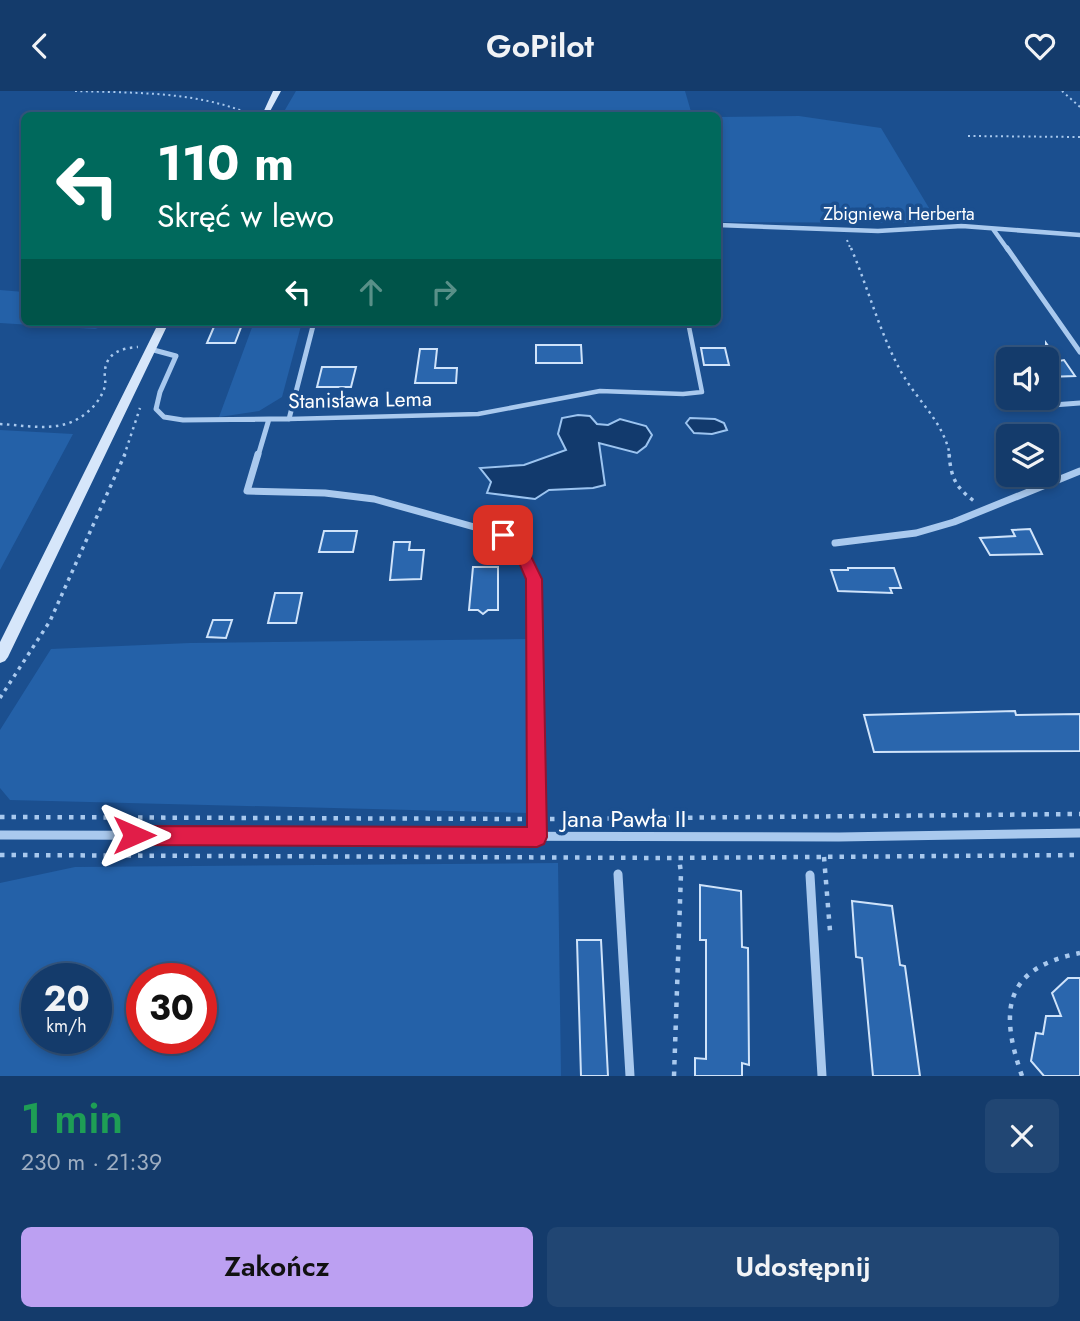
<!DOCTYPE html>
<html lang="pl">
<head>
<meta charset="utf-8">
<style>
	:root { --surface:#143b6b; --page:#214673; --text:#f1f3f6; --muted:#9dadc1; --line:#33557e; --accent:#bca0f2 }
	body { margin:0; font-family:Jost,sans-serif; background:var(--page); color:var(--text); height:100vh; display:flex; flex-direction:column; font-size:26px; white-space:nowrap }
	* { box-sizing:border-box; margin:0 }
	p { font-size:23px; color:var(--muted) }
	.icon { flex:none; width:38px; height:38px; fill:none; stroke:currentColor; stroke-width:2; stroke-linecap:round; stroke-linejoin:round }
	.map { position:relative; height:985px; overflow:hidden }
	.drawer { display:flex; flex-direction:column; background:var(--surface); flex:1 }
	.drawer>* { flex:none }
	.top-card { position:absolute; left:21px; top:21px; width:700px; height:214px; border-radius:10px; box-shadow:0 4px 10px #0003,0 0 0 2px var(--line); background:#00695c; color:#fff; overflow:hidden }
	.controls { position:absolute; left:996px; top:256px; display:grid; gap:14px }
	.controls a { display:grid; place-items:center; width:63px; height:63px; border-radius:10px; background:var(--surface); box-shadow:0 4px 10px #0003,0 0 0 2px var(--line); font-size:35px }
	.speed { position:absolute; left:21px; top:872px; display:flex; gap:14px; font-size:35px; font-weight:700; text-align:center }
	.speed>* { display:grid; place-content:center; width:91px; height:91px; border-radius:50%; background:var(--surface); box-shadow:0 4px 10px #0003,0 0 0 2px var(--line); line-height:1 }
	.speed small { font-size:18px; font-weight:400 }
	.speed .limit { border:10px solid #d22; background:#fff; color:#111 }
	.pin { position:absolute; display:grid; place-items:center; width:60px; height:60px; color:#fff; margin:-30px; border-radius:14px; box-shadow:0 4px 10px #0006 }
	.me { position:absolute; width:77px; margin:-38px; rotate:90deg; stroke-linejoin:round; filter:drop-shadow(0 0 5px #0008) }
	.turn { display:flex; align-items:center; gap:24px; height:147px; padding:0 21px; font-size:32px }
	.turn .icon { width:91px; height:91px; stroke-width:2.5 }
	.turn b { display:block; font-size:49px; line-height:60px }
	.lanes { display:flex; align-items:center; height:66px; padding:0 21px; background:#0003; justify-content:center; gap:35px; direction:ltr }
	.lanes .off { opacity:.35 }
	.round { display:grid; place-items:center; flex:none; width:74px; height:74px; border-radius:10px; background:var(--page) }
	.head { display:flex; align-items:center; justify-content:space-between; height:119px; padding:0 21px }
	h1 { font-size:42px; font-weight:600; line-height:52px; color:#1e9e55 }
	.cta { display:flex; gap:14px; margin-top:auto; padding:14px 21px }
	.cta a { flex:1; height:80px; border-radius:10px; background:var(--accent); color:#111; font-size:28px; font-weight:600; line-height:80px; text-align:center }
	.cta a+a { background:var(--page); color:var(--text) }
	header { display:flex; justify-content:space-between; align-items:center; height:91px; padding:0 21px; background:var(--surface); font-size:32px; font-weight:600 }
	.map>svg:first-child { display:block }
</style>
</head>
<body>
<header><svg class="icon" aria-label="back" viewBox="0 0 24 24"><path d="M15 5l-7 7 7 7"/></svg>GoPilot<svg class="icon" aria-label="heart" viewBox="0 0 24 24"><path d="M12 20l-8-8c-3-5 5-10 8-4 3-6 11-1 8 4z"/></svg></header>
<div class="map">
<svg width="1080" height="985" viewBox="0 0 1080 985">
	<rect width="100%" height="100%" fill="#1b4f8f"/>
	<path fill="#2461a8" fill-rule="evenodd" d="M296,0H685L692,24H282Z
		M799,25L881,37L938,132L718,131V26Z
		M0,199L24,201V231H115L95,238L0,232Z
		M254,231H302L282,306L259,320L219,326Z
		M0,339L73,343L0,479Z
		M528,548L532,722L10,709L0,697V639L51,558L190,552Z
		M558,772L561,985H0V792L75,776ZM37,887H96V947H37ZM142,887H201V947H142Z"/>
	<path fill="#123a6d" stroke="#9cc4f0" stroke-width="2" d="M578,324L590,325L597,333L608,334L620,328L646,335L652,344L646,355L637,362L599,352L605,394L593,397L549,399L535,408L487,402L491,391L480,377L524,374L566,359L558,343L562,327Z
		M690,327L715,328L724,332L727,339L712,343L694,342L686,332Z"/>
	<path fill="#2a66ad" stroke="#cfe3fa" stroke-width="2" d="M216,231H243L235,252H207Z
		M1046,252L1059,270L1064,269L1075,285L1046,286Z
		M536,254H581L582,272H536Z
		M701,257H725L729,274H704Z
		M420,258H437L435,277H457L456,292H415Z
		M322,276H356L351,296H317Z
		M1030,438L1042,463L990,464L980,447L1015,445L1012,439Z
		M324,440H357L353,461H319Z
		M394,451H410L409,459H424L421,488L390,489Z
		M473,476H498V519H488L483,523L478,519H469Z
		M848,477H894L901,497H890L892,502L838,500L831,479H848Z
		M275,502H302L296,532H268Z
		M213,529H232L226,547L207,546Z
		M1015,620L1016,624L1080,623V660L874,661L864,624Z
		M700,794L741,800L742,856L748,857L749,974L742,972V985H695V967L706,968V849H700Z
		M852,810L892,815L900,874L905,875L920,985H873L862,867L856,866Z
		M577,849H601L608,985H581Z
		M1068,887H1080V985H1044L1031,970L1036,942L1043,943L1046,925H1061L1052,902Z"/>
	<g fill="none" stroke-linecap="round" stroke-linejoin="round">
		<path stroke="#a9c9ee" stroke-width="2" stroke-dasharray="2 3.5" stroke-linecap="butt" d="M75,0C133,2 198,0 252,24
			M1062,0L1080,16
			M279,23L361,24
			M968,45L1080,46
			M847,149L851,159"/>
		<path stroke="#a9c9ee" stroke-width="2.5" stroke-dasharray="2.5 4.5" stroke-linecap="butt" d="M851,157C868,197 879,239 899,277C915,308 944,330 950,365
			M0,333C22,334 45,339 66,333C83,328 100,313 105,295C106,290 104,284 105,279C107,261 123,257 138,256
			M124,365L140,317"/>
		<path stroke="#a9c9ee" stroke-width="3.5" stroke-dasharray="3.5 5" stroke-linecap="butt" d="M949,363C951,386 955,396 974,410
			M0,607L50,530L125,363"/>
		<path stroke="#a9c9ee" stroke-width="4.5" stroke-dasharray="4.5 7" stroke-linecap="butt" d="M0,726L525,728
			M550,728L1080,723
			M0,764L669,767L1080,764
			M824,766L830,840H827
			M674,985L681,782L679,767
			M1022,985C999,919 1004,877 1080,862"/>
		<path stroke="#a9c9ee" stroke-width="4.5" d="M289,328L478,323L600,300L683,303L702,301L688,231"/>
		<path stroke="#a9c9ee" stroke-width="4.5" d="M718,134L878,140L962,135L1080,144
			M993,138L1008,159"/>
		<path stroke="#a9c9ee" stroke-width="5" d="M1007,157L1080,261
			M150,258L176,265L160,301L156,318L164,326L183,329L269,328
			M1053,314L1080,312
			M258,365L269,328H289L314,231"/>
		<path stroke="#a9c9ee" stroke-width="7" d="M258,363L247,400L325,402L374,408L503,444L520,457L534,488L536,634
			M835,452L916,442L954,431L1080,380"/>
		<path stroke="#a9c9ee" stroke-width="9" d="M536,633L537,746
			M0,744L839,746L1080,742
			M618,783L630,985
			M810,784L822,985"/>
		<path fill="#d6e6fa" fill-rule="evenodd" d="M273,0H281L268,24H262Z
			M159,231H169L8,566L5,570L0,572V551Z"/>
	</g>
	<path fill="#e11d48" stroke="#92132f" stroke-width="2" d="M503,438L525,453L542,488L547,746L544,753L537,756L134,754L127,751L124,744L127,738L134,735L527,736L526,488L514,460L495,444Z"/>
	<g text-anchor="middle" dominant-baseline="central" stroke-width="7" stroke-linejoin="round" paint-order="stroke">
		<g font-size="18" fill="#fff" stroke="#1b4f8f">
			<text x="899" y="123">Zbigniewa Herberta</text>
		</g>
		<g font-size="21" fill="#fff" stroke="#1b4f8f">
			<text transform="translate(360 309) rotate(-1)">Stanisława Lema</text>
		</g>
		<g font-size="24" fill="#fff" stroke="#1b4f8f">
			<text x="624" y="727">Jana Pawła II</text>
		</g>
	</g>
</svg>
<div class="controls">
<a><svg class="icon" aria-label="sound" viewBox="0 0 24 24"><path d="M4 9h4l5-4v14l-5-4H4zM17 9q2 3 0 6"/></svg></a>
<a><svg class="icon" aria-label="layers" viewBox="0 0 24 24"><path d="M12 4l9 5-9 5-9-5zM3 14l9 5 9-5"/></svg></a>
</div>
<div class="speed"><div>20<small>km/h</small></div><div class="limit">30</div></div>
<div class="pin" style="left:503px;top:444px;background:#d93025"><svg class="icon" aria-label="arrive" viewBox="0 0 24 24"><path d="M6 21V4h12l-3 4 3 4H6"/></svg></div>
<svg class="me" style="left:134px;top:744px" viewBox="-20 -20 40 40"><path d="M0-17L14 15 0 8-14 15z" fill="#e11d48" stroke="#fff" stroke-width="4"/></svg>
<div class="top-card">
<div class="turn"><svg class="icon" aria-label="left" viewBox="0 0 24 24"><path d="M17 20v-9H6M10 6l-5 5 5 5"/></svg><div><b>110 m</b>Skręć w lewo</div></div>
<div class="lanes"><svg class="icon" aria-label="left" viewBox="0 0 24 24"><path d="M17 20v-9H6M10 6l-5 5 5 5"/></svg><svg class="icon off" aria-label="ahead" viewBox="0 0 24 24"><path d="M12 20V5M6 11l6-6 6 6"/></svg><svg class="icon off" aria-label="right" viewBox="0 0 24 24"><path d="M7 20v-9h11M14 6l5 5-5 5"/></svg></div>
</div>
</div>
<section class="drawer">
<div class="head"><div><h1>1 min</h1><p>230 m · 21:39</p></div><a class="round"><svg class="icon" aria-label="close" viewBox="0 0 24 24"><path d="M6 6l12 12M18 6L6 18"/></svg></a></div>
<div class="cta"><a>Zakończ</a><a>Udostępnij</a></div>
</section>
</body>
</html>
